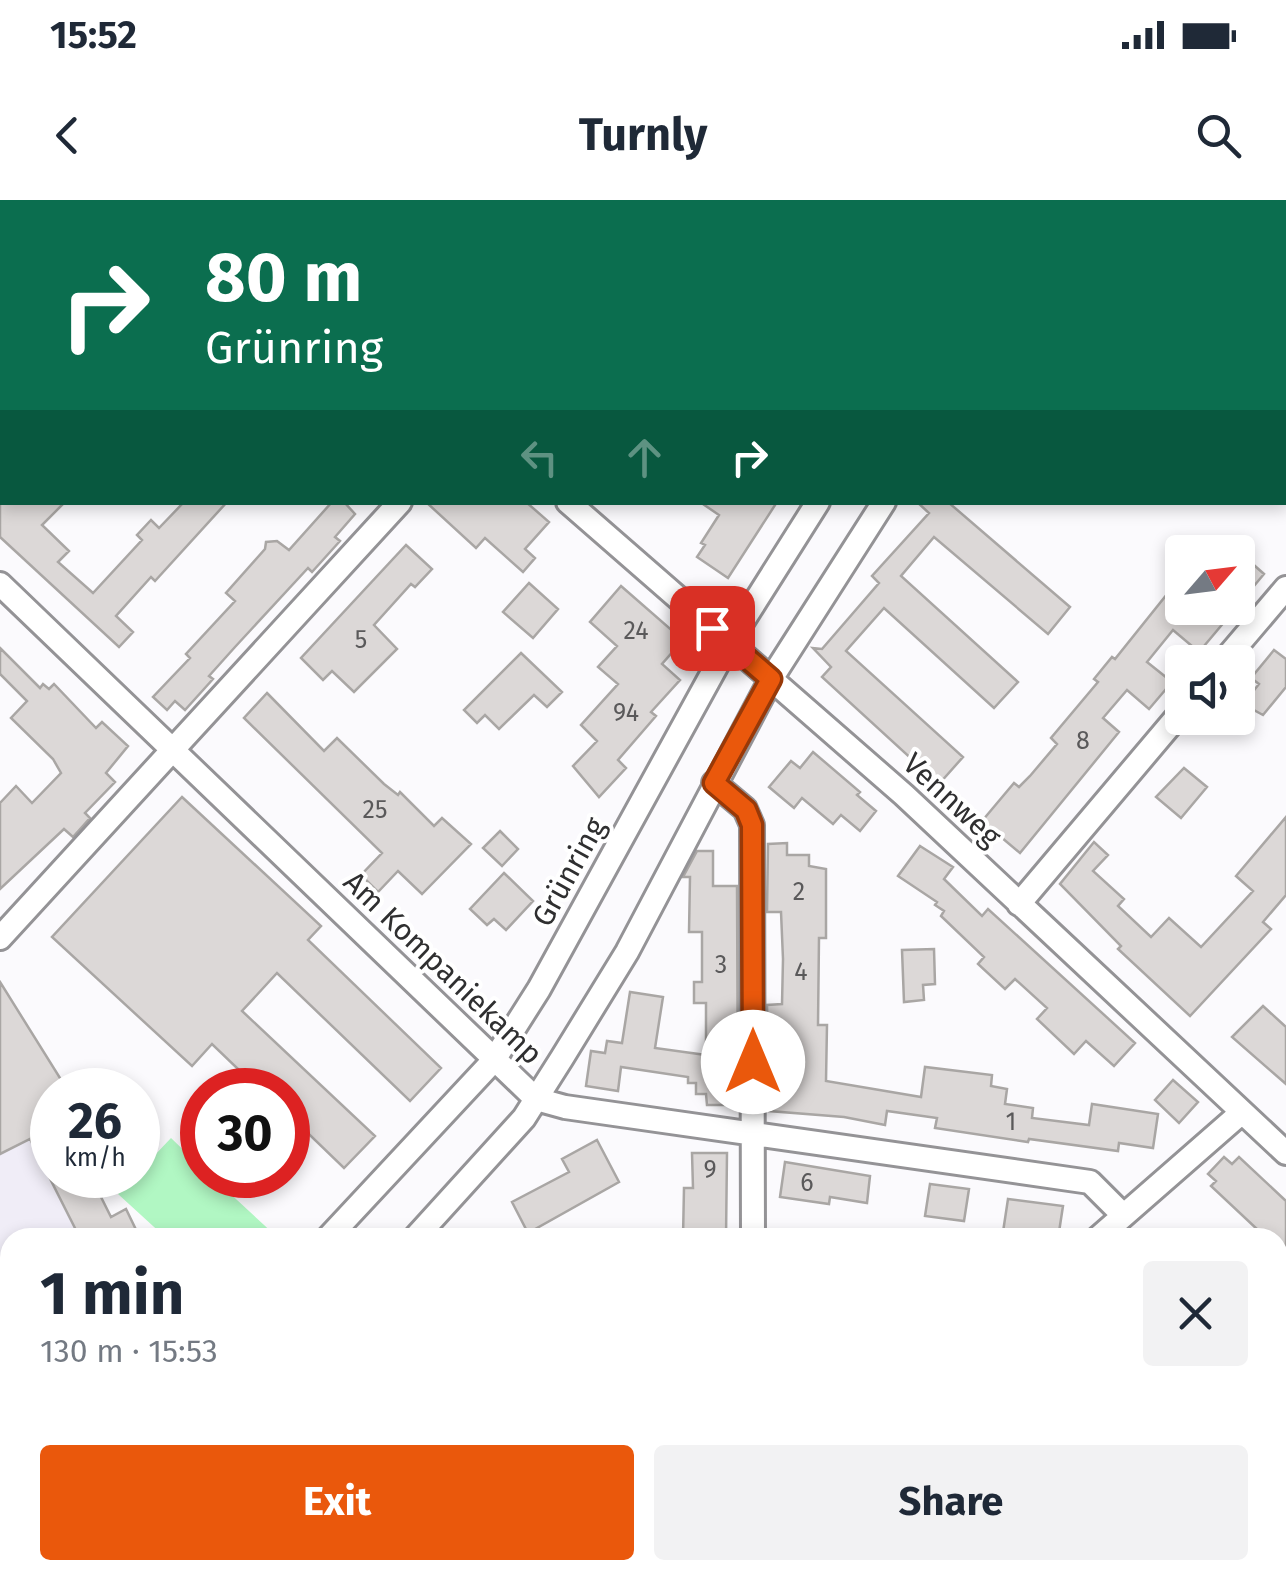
<!DOCTYPE html>
<html lang="en">
<head>
<meta charset="utf-8">
<style>
	:root { --surface:#fff; --page:#f2f2f3; --text:#1f2937; --muted:#747a83; --accent:#ea580c }
	body { margin:0; font-family:"Fira Sans",sans-serif; background:var(--page); color:var(--text); height:100vh; display:flex; flex-direction:column; font-size:38px; white-space:nowrap }
	* { box-sizing:border-box; margin:0 }
	p { font-size:32px; color:var(--muted) }
	.icon { flex:none; width:55px; height:55px; fill:none; stroke:currentColor; stroke-width:2; stroke-linecap:round; stroke-linejoin:round }
	.map { position:relative; flex:1; overflow:hidden }
	.panel { position:absolute; left:0px; top:1028px; width:1288px; height:352px; display:flex; flex-direction:column; background:var(--surface); border-radius:30px 30px 0 0; box-shadow:0 5px 15px #0003 }
	.panel>* { flex:none }
	.hud { position:absolute; left:0px; top:0px; width:1288px; height:305px; box-shadow:0 5px 15px #0003; background:#0b6e4f; color:#fff; overflow:hidden }
	.needle { width:65px; rotate:62deg }
	.controls { position:absolute; left:1165px; top:335px; display:grid; gap:20px }
	.controls a { display:grid; place-items:center; width:90px; height:90px; border-radius:10px; background:var(--surface); box-shadow:0 5px 15px #0003; font-size:50px }
	.speed { position:absolute; left:30px; top:868px; display:flex; gap:20px; font-size:50px; font-weight:700; text-align:center }
	.speed>* { display:grid; place-content:center; width:130px; height:130px; border-radius:50%; background:var(--surface); box-shadow:0 5px 15px #0003; line-height:1 }
	.speed small { font-size:25px; font-weight:400 }
	.speed .limit { border:15px solid #d22; background:#fff; color:#111 }
	.pin { position:absolute; display:grid; place-items:center; width:85px; height:85px; color:#fff; margin:-42px; border-radius:20px; box-shadow:0 5px 15px #0006 }
	.me { position:absolute; width:110px; margin:-55px; rotate:0deg; stroke-linejoin:round; filter:drop-shadow(0 0 8px #0008) }
	.turn { display:flex; align-items:center; gap:35px; height:210px; padding:0 40px; font-size:45px }
	.turn .icon { width:130px; height:130px; stroke-width:2.5 }
	.turn b { display:block; font-size:70px; line-height:85px }
	.lanes { display:flex; align-items:center; height:95px; padding:0 40px; background:#0003; justify-content:center; gap:50px; direction:ltr }
	.lanes .off { opacity:.35 }
	.round { display:grid; place-items:center; flex:none; width:105px; height:105px; border-radius:10px; background:var(--page) }
	.overview { display:flex; align-items:center; justify-content:space-between; height:170px; padding:0 40px }
	h1 { font-size:60px; font-weight:700; line-height:75px }
	.action { display:flex; gap:20px; margin-top:auto; padding:20px 40px }
	.action a { flex:1; height:115px; border-radius:10px; background:var(--accent); color:#fff; font-size:40px; font-weight:700; line-height:115px; text-align:center }
	.action a+a { background:var(--page); color:var(--text) }
	.status { display:flex; justify-content:space-between; align-items:center; height:70px; padding:0 50px; background:var(--surface); direction:ltr }
	.status svg { height:28px; fill:currentColor }
	header { display:flex; justify-content:space-between; align-items:center; height:130px; padding:0 40px; background:var(--surface); font-size:45px; font-weight:700 }
	.map>svg:first-child { display:block }
</style>
</head>
<body>
<div class="status"><b>15:52</b><svg viewBox="0 0 49 12"><path d="M0 12V9h3v3zM5 12V6h3v6zM10 12V3h3v9zM15 12V0h3v12zM26 1h20v11H26zM47 4h2v5h-2z"/></svg></div>
<header><svg class="icon" aria-label="back" viewBox="0 0 24 24"><path d="M15 5l-7 7 7 7"/></svg>Turnly<svg class="icon" aria-label="search" viewBox="0 0 24 24"><circle cx="10" cy="10" r="6"/><path d="M15 15l6 6"/></svg></header>
<div class="map">
<svg width="1286" height="1378" viewBox="0 0 1286 1378">
	<rect width="100%" height="100%" fill="#fbfafd"/>
	<path fill="#f0edf7" d="M35,930L31,941L80,1037L10,1038V1156L7,1153L0,1156V954Z"/>
	<path fill="#b1f7c3" d="M171,938L202,968V975H210L277,1037H165L118,994Z"/>
	<path fill="#dcd8d7" stroke="#a9a6a4" stroke-width="2.5" d="M0,302H65L42,325L69,351L58,362L93,393L142,340L137,335L151,320L159,328L184,302H227L155,381L151,377L116,416L133,432L119,447L0,337Z
		M332,302H344L355,314L335,337L340,341L312,372L308,368L235,447L209,476L213,479L185,510L175,501L167,510L153,497L190,458L186,454L235,401L226,393L265,349L266,342L277,341L289,350Z
		M426,302H526L549,322L525,349L535,358L523,372L485,338L476,348Z
		M700,302H777L728,378L697,357L705,345L701,343L719,315Z
		M917,302H948L1070,407L1048,434L934,337L901,376L1018,482L994,508L884,408L846,451L963,557L939,584L822,477L831,467L813,448L822,449L879,383L872,376L929,313Z
		M406,345L432,369L415,387L411,384L374,425L397,449L354,492L332,471L323,480L301,458Z
		M1238,351L1264,374L1238,405Z
		M529,383L558,409L533,438L503,412Z
		M621,386L683,440L662,464L680,480L651,512L656,516L618,560L626,568L599,597L573,566L597,541L581,525L618,484L598,467L617,446L590,422Z
		M1168,393L1182,408H1236L1199,452L1173,430L1147,462L1172,482L1149,509L1127,490L1103,518L1119,532L1020,653L982,621L1014,583L1019,587L1030,576L1057,544L1051,538L1098,482L1094,479L1112,457L1115,459Z
		M0,448L40,488L43,484L49,489L54,484L96,528L102,522L128,546L106,573L115,582L85,613L90,618L73,637L64,629L0,689V603L16,586L32,603L61,573L53,559L11,518L27,501L0,474Z
		M1274,450L1286,459V487L1263,515L1243,504L1259,484L1251,478Z
		M521,453L562,492L547,507L534,495L499,529L485,515L477,523L464,510Z
		M267,493L324,551L337,538L384,584L398,595L400,592L434,626L442,618L471,644L422,694L398,671L378,692L361,675L382,653L244,518Z
		M813,552L860,592L857,595L876,611L860,631L841,615L833,624L802,598L794,608L769,587L791,561L800,568Z
		M1184,568L1207,587L1181,618L1156,597Z
		M182,597L321,726L308,740L441,868L410,901L277,773L242,811L375,936L344,968L288,914V890H260L212,844L192,866L52,737Z
		M1286,617V695L1263,722L1271,729L1190,816L1118,749L1121,746L1060,684L1094,642L1108,655L1093,671L1124,699L1118,706L1151,737L1169,718L1201,747L1253,691L1236,676Z
		M500,631L518,649L502,666L483,648Z
		M787,643V655H809V666L826,669V738H819L818,825H827L826,881L921,897L925,867L992,875L991,886L1007,889L1005,904L1033,908L1032,918L1089,925L1092,904L1158,914L1153,948L1119,943L1118,951L1029,939L1028,942L935,928L937,918L887,911L885,925L844,917L769,911L767,805L782,804L783,759L781,712H767L768,644Z
		M920,646L953,667L944,679L982,716L988,709L1135,843L1114,866L1086,841L1074,854L1037,819L1047,808L1015,779L1005,789L978,764L984,757L941,716L944,711L935,705L937,702L898,676Z
		M697,651H713V686H737L738,905H707L706,894H696V883H688V877L621,867L618,891L586,886L591,851L605,853L607,841L622,843L630,792L663,797L655,848L706,855V803H694V782H702V732H689L690,677H683Z
		M504,673L533,701L506,730L494,719L487,725L470,709Z
		M934,749L935,784L923,785L924,800L904,802L902,750Z
		M0,782L65,886L52,890V975H90L111,1017L126,1009L140,1038H80L30,939L0,954Z
		M1263,806L1286,827V884L1232,837Z
		M1173,880L1198,902L1179,923L1155,900Z
		M597,940L619,982L528,1033L512,1002L569,972L562,959Z
		M692,953H727L726,1038H683L684,988H693Z
		M1224,957L1232,964L1239,957L1286,1001V1054L1278,1046V1038H1269L1259,1031L1211,986L1216,981L1208,974Z
		M785,962L870,976L867,1003L830,997L829,1004L780,997Z
		M930,984L969,989L964,1021L925,1016Z
		M1008,999L1063,1006L1059,1032L1047,1030L1045,1038L1003,1032Z"/>
	<g fill="none" stroke-linecap="round" stroke-linejoin="round">
		<g stroke="#949396" stroke-width="28">
			<path id="minor" d="M230,0L232,2
				M786,0L790,2
				M120,2L122,0
				M1007,2L1009,0
				M1077,2L1079,0
				M0,144L2,141
				M1285,157L1286,158
				M568,302L904,595L1286,953
				M0,384L536,899L565,907L1090,982L1123,1015
				M1223,462L1286,388
				M714,583L745,609L752,625L753,1038
				M1019,704L1182,511
				M0,738L400,302
				M328,1038L494,860L539,789L729,443L818,302
				M415,1038L524,918L562,858L627,752L771,479L884,302
				M1098,1038L1241,913
				M0,1331L10,1324
				M888,1370L893,1378
				M36,1378L47,1370
				M419,1378L431,1370"/>
		</g>
		<g stroke="#949396" stroke-width="32">
			<path id="tertiary" d="M1278,1297L1286,1291
				M1171,1378L1181,1370"/>
		</g>
		<use href="#minor" stroke="#fff" stroke-width="22"/>
		<use href="#tertiary" stroke="#fff" stroke-width="28"/>
	</g>
	<g fill="none" stroke-linecap="round" stroke-linejoin="round">
		<g stroke="#983908" stroke-width="25">
			<path id="route" d="M712,428L771,479L714,583L746,610L752,625L753,862"/>
		</g>
		<use href="#route" stroke="#ea580c" stroke-width="18"/>
	</g>
	<g text-anchor="middle" dominant-baseline="central" stroke-width="8" stroke-linejoin="round" paint-order="stroke">
		<g font-size="25" fill="#5a595a">
			<text x="636" y="431">24</text>
			<text x="361" y="440">5</text>
			<text x="626" y="513">94</text>
			<text x="1083" y="541">8</text>
			<text x="375" y="610">25</text>
			<text x="799" y="692">2</text>
			<text x="721" y="765">3</text>
			<text x="801" y="772">4</text>
			<text x="1011" y="922">1</text>
			<text x="710" y="970">9</text>
			<text x="807" y="983">6</text>
		</g>
		<g font-size="30" fill="#2f2f30" stroke="#fff">
			<text transform="translate(952 600) rotate(43)">Vennweg</text>
			<text transform="translate(569 672) rotate(-61)">Grünring</text>
			<text transform="translate(443 768) rotate(44)">Am Kompaniekamp</text>
		</g>
	</g>
</svg>
<div class="controls">
<a><svg class="needle" viewBox="-14 -14 28 28"><path d="M0-13l5 13h-10z" fill="#e53935"/><path d="M0 13l5-13h-10z" fill="#747a83"/></svg></a>
<a><svg class="icon" aria-label="sound" viewBox="0 0 24 24"><path d="M4 9h4l5-4v14l-5-4H4zM17 9q2 3 0 6"/></svg></a>
</div>
<div class="speed"><div>26<small>km/h</small></div><div class="limit">30</div></div>
<div class="pin" style="left:712px;top:428px;background:#d93025"><svg class="icon" aria-label="arrive" viewBox="0 0 24 24"><path d="M6 21V4h12l-3 4 3 4H6"/></svg></div>
<svg class="me" style="left:753px;top:862px" viewBox="-20 -20 40 40"><circle r="19" fill="#fff"/><path d="M0-13L10 11 0 6-10 11z" fill="#ea580c"/></svg>
<div class="hud">
<div class="turn"><svg class="icon" aria-label="right" viewBox="0 0 24 24"><path d="M7 20v-9h11M14 6l5 5-5 5"/></svg><div><b>80 m</b>Grünring</div></div>
<div class="lanes"><svg class="icon off" aria-label="left" viewBox="0 0 24 24"><path d="M17 20v-9H6M10 6l-5 5 5 5"/></svg><svg class="icon off" aria-label="ahead" viewBox="0 0 24 24"><path d="M12 20V5M6 11l6-6 6 6"/></svg><svg class="icon" aria-label="right" viewBox="0 0 24 24"><path d="M7 20v-9h11M14 6l5 5-5 5"/></svg></div>
</div>
<section class="panel">
<div class="overview"><div><h1>1 min</h1><p>130 m · 15:53</p></div><a class="round"><svg class="icon" aria-label="close" viewBox="0 0 24 24"><path d="M6 6l12 12M18 6L6 18"/></svg></a></div>
<div class="action"><a>Exit</a><a>Share</a></div>
</section>
</div>
</body>
</html>
